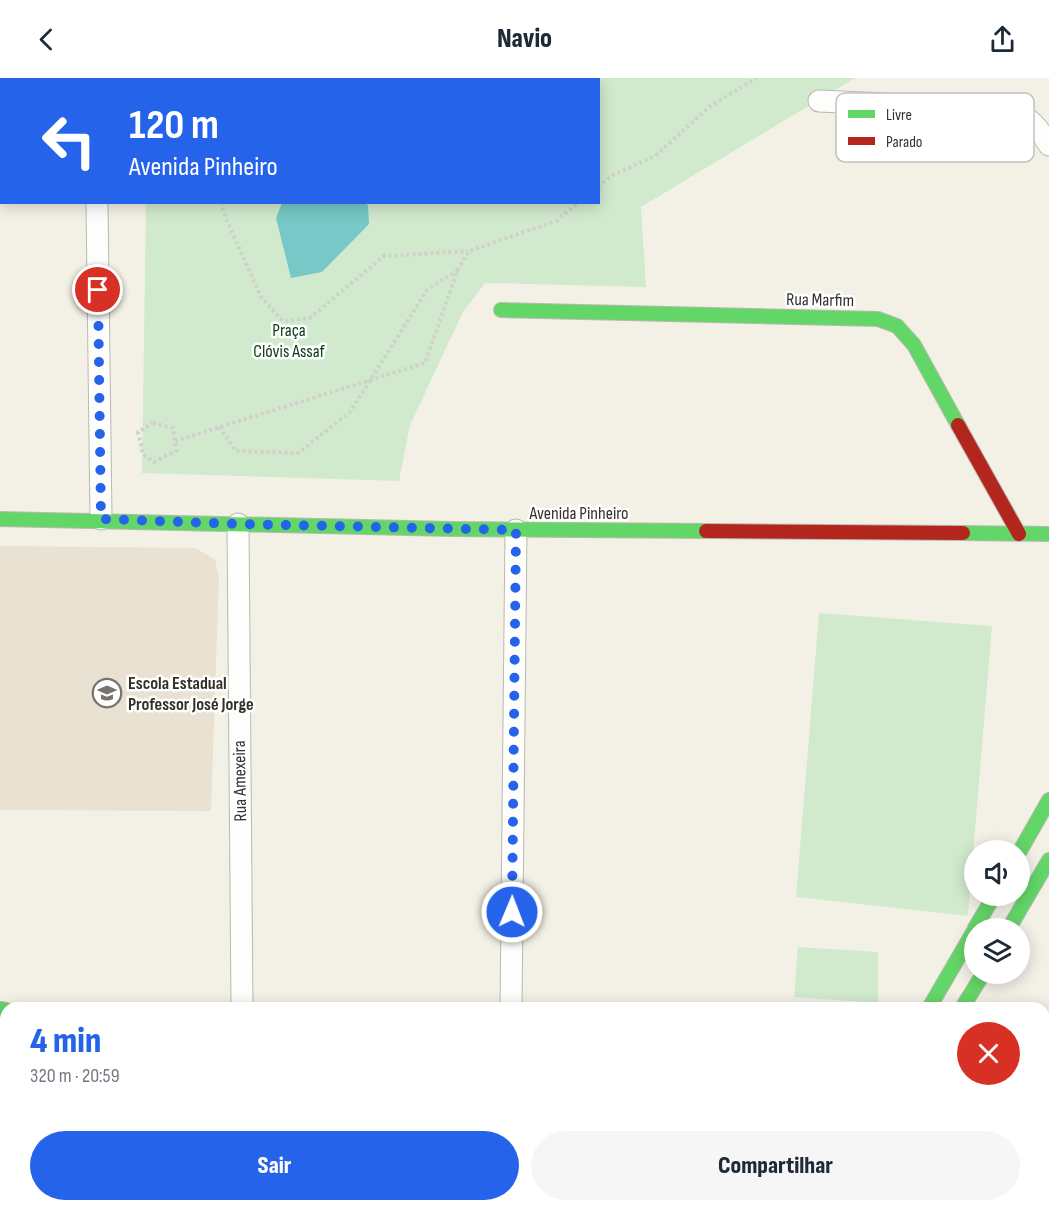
<!DOCTYPE html>
<html lang="pt">
<head>
<meta charset="utf-8">
<style>
	:root { --surface:#fff; --page:#f6f6f7; --text:#1f2937; --muted:#747a83; --accent:#2563eb }
	body { margin:0; font-family:"Sofia Sans Condensed",sans-serif; background:var(--page); color:var(--text); height:100vh; display:flex; flex-direction:column; font-size:22px; white-space:nowrap }
	* { box-sizing:border-box; margin:0 }
	p { font-size:20px; color:var(--muted) }
	.icon { flex:none; width:33px; height:33px; fill:none; stroke:currentColor; stroke-width:2; stroke-linecap:round; stroke-linejoin:round }
	.map { position:relative; flex:1; overflow:hidden }
	.side { position:absolute; left:0px; top:924px; width:1050px; height:210px; display:flex; flex-direction:column; background:var(--surface); border-radius:18px 18px 0 0; box-shadow:0 3px 15px #0003 }
	.side>* { flex:none }
	.banner { position:absolute; left:0px; top:0px; width:600px; height:126px; box-shadow:0 3px 15px #0003; background:#2563eb; color:#fff; overflow:hidden }
	.tools { position:absolute; left:964px; top:762px; display:grid; gap:12px }
	.tools a { display:grid; place-items:center; width:66px; height:66px; border-radius:50%; background:var(--surface); box-shadow:0 3px 15px #0003; font-size:30px }
	.pin { position:absolute; display:grid; place-items:center; width:51px; height:51px; color:#fff; margin:-26px; border:3px solid #fff; border-radius:50%; box-shadow:0 2px 6px #0007 }
	.me { position:absolute; width:66px; margin:-33px; rotate:1deg; stroke-linejoin:round; filter:drop-shadow(0 0 4px #0008) }
	.turn { display:flex; align-items:center; gap:21px; height:126px; padding:0 30px; font-size:27px }
	.turn .icon { width:78px; height:78px; stroke-width:2.5 }
	.turn b { display:block; font-size:42px; line-height:51px }
	.round { display:grid; place-items:center; flex:none; width:63px; height:63px; border-radius:32px; background:var(--page) }
	.summary { display:flex; align-items:center; justify-content:space-between; height:102px; padding:0 30px }
	h1 { font-size:36px; font-weight:800; line-height:45px; color:var(--accent) }
	.button { display:flex; gap:12px; margin-top:auto; padding:12px 30px }
	.button a { flex:1; height:69px; border-radius:36px; background:var(--accent); color:#fff; font-size:24px; font-weight:800; line-height:69px; text-align:center }
	.button a+a { background:var(--page); color:var(--text) }
	header { display:flex; justify-content:space-between; align-items:center; height:78px; padding:0 30px; background:var(--surface); font-size:27px; font-weight:800 }
	.map>svg:first-child { display:block }
</style>
</head>
<body>
<header><svg class="icon" aria-label="back" viewBox="0 0 24 24"><path d="M15 5l-7 7 7 7"/></svg>Navio<svg class="icon" aria-label="share" viewBox="0 0 24 24"><path d="M12 15V3M7 8l5-5 5 5M5 13v7h14v-7"/></svg></header>
<div class="map">
<svg width="1049" height="1134" viewBox="0 0 1049 1134">
	<rect width="100%" height="100%" fill="#f3f1e6"/>
	<path fill="#e9e1d2" d="M0,468L196,470L215,482L219,498L211,733L0,732Z"/>
	<path fill="#d1eace" d="M308,0H855L641,129L646,209L485,205L463,234L410,347L399,403L142,395L146,125L598,124V2L297,1Z
		M819,535L992,548L968,838L796,819Z
		M798,869L878,874V925L794,919Z"/>
	<path fill="#77c8c6" d="M282,125H364L368,127L369,146L322,194L291,200L276,140Z"/>
	<g fill="none" stroke-linecap="round" stroke-linejoin="round">
		<g stroke="#bab9b0" stroke-width="23">
			<path id="street" d="M819,23L1000,31C1027,37 1034,43 1049,67
				M97,124L101,441
				M238,446L242,930
				M511,930L516,452
				M1044,977L1049,981
				M492,1128L510,1130
				M6,1134V1121
				M361,1134L459,1128"/>
		</g>
		<g stroke="#bab9b0" stroke-width="16">
			<path id="fast" d="M501,232L878,241L897,248L914,267L958,347
				M0,441L452,451L706,453
				M963,455L1049,456
				M1020,773L1049,722
				M975,850L994,818
				M1009,850L1049,782
				M929,930L975,851
				M962,930L983,896
				M0,931L6,932
				M212,1128L215,1134
				M832,1134L836,1128"/>
		</g>
		<g stroke="#bab9b0" stroke-width="16">
			<path id="jam" d="M958,347L1019,456
				M706,453L963,455
				M801,1134L805,1128"/>
		</g>
		<path stroke="#d0d0cc" stroke-width="4" stroke-dasharray="3 3" stroke-linecap="butt" d="M136,0L138,2
			M445,2L447,0
			M598,109L613,97L655,78L709,29L756,0
			M221,124L224,136L261,219L283,243L310,240L384,178L468,173
			M153,345L173,350L176,373L154,384L143,376L138,354Z
			M219,349L236,373L298,375L350,334L427,212L458,192
			M175,363L425,285L458,191L469,173L556,143L579,124"/>
		<use href="#street" stroke="#fdfdfb" stroke-width="21"/>
		<use href="#fast" stroke="#63d668" stroke-width="14"/>
		<use href="#jam" stroke="#b3261e" stroke-width="14"/>
	</g>
	<g fill="none" stroke-linecap="round" stroke-linejoin="round">
		<path stroke="#2563eb" stroke-width="10" stroke-dasharray="0 18" d="M98,212L101,441L238,446L516,452L512,834"/>
	</g>
	<defs>
		<g id="school-ring" transform="scale(1.5)"><circle r="9.5" fill="#fff" stroke="#76746b" stroke-width="1.5"/><path d="M0-5L7-2L0 1L-7-2ZM-4 1L0 2.5L4 1V4Q0 6-4 4Z" fill="#76746b"/></g>
	</defs>
	<g fill-rule="evenodd">
		<use href="#school-ring" x="107" y="615"/>
	</g>
	<g text-anchor="middle" dominant-baseline="central" stroke-width="5" stroke-linejoin="round" paint-order="stroke">
		<g font-size="18" fill="#333129" stroke="#fff">
			<text transform="translate(820 222) rotate(1)">Rua Marfim</text>
			<text x="579" y="435">Avenida Pinheiro</text>
			<text transform="translate(240 703) rotate(-91)">Rua Amexeira</text>
		</g>
		<g font-size="18" fill="#0a3b17" stroke="#fff">
			<text x="289" y="252">Praça<tspan x="289" dy="21">Clóvis Assaf</tspan></text>
		</g>
		<g font-size="18" font-weight="bold" fill="#333129" stroke="#fff" text-anchor="start">
			<text x="128" y="605">Escola Estadual<tspan x="128" dy="21">Professor José Jorge</tspan></text>
		</g>
	</g>
	<rect x="836" y="15" width="198" height="69" rx="9" fill="#fff" stroke="#c2c1bf" stroke-width="1.5"/>
	<rect x="848" y="32" width="27" height="8" fill="#63d668"/>
	<rect x="848" y="59" width="27" height="8" fill="#b3261e"/>
	<g font-size="16" fill="#333129">
		<text x="886" y="42">Livre</text>
		<text x="886" y="69">Parado</text>
	</g>
</svg>
<div class="tools">
<a><svg class="icon" aria-label="sound" viewBox="0 0 24 24"><path d="M4 9h4l5-4v14l-5-4H4zM17 9q2 3 0 6"/></svg></a>
<a><svg class="icon" aria-label="layers" viewBox="0 0 24 24"><path d="M12 4l9 5-9 5-9-5zM3 14l9 5 9-5"/></svg></a>
</div>
<div class="pin" style="left:98px;top:212px;background:#d93025"><svg class="icon" aria-label="arrive" viewBox="0 0 24 24"><path d="M6 21V4h12l-3 4 3 4H6"/></svg></div>
<svg class="me" style="left:512px;top:834px" viewBox="-20 -20 40 40"><circle r="17" fill="#2563eb" stroke="#fff" stroke-width="3"/><path d="M0-11L8 9 0 5-8 9z" fill="#fff"/></svg>
<div class="banner">
<div class="turn"><svg class="icon" aria-label="left" viewBox="0 0 24 24"><path d="M17 20v-9H6M10 6l-5 5 5 5"/></svg><div><b>120 m</b>Avenida Pinheiro</div></div>
</div>
<section class="side">
<div class="summary"><div><h1>4 min</h1><p>320 m · 20:59</p></div><a class="round" style="background:#d93025;color:#fff"><svg class="icon" aria-label="close" viewBox="0 0 24 24"><path d="M6 6l12 12M18 6L6 18"/></svg></a></div>
<div class="button"><a>Sair</a><a>Compartilhar</a></div>
</section>
</div>
</body>
</html>
